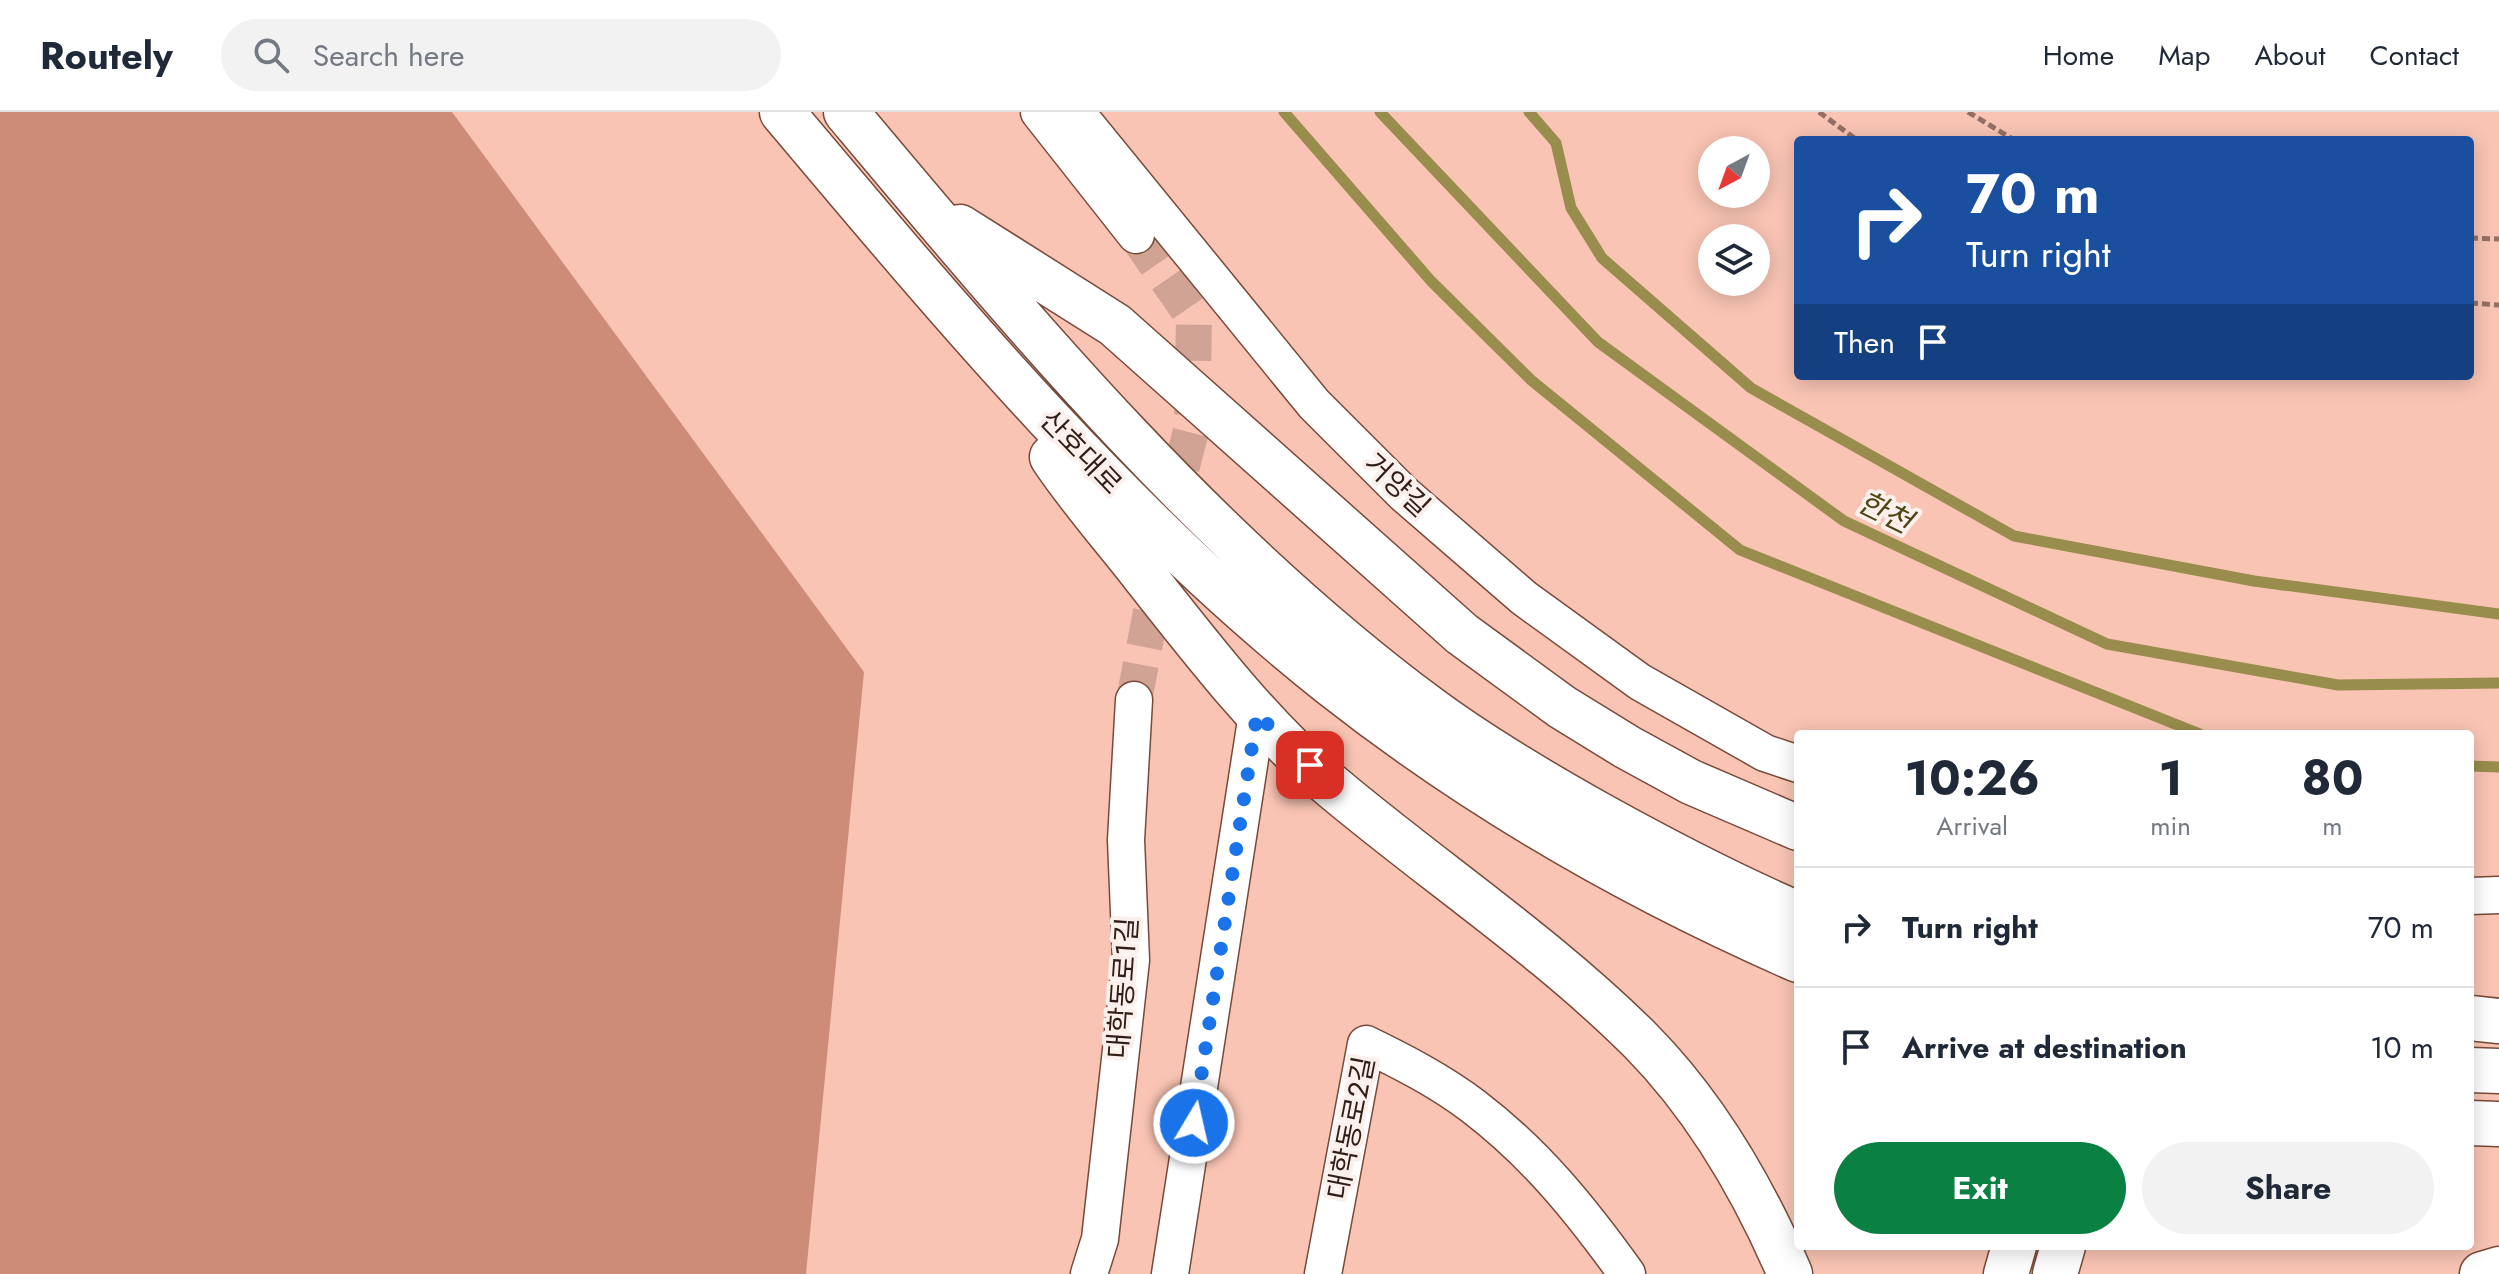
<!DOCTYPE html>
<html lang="en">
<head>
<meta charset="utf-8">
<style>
	:root { --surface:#fff; --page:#f2f2f3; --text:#1f2937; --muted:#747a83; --line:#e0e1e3; --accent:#0b8043 }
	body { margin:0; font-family:Jost,"Noto Sans KR",sans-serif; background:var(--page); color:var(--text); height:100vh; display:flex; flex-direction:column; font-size:30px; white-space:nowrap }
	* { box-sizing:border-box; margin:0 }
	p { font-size:26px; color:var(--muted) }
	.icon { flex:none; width:44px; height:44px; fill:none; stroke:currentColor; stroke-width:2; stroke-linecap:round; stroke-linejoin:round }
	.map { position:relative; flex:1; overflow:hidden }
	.details { position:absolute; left:1794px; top:618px; width:680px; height:520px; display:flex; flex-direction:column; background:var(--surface); border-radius:8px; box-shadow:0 4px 20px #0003 }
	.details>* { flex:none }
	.guide { position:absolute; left:1794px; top:24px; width:680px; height:244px; border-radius:8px; box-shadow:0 4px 20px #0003; background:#1a4fa0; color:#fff; overflow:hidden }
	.needle { width:52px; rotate:221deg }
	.fabs { position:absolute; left:1698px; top:24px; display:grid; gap:16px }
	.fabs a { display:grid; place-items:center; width:72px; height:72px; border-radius:50%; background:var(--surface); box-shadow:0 4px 20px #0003; font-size:40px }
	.pin { position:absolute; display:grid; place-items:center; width:68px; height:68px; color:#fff; margin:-34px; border-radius:16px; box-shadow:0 4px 12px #0006 }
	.me { position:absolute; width:88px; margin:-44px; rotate:9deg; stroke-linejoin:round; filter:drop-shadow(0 0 6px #0008) }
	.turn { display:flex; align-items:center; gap:28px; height:168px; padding:0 40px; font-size:36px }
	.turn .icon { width:104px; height:104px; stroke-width:2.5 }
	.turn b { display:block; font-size:56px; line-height:68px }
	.then { display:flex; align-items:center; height:76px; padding:0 40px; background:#0003; gap:16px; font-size:30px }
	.eta { display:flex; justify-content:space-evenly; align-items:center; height:136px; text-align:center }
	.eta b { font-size:48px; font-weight:700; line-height:56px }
	.cta { display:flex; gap:16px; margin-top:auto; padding:16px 40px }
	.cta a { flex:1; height:92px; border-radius:48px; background:var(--accent); color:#fff; font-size:32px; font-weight:700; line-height:92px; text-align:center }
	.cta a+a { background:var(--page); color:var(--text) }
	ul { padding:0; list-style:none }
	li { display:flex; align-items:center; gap:24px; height:120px; padding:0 40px; border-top:2px solid var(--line) }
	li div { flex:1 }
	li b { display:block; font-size:30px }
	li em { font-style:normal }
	header { display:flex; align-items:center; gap:48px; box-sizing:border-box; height:112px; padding:0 40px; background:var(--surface); border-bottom:2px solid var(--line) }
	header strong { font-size:38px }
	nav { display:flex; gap:44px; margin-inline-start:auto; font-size:28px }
	.search { width:560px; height:72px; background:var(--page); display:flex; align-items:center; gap:20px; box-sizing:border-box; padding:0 28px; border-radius:44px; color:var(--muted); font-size:30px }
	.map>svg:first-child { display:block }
</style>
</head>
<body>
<header>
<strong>Routely</strong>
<div class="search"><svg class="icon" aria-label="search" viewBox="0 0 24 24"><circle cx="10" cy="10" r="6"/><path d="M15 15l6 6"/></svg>Search here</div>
<nav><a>Home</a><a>Map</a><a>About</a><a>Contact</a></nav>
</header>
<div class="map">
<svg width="2499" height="1162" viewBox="0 0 2499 1162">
	<rect width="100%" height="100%" fill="#f9c4b3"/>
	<path fill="#cc8c77" d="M0,0H452L864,560L806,1162H0Z"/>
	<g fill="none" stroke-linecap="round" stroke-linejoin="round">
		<path stroke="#998d4d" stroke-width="11" d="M1284,0L1431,169L1531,268L1740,438L2200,622
			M1380,0L1598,230L1844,409L2107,532L2338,573L2499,571
			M1529,0L1556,31L1571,96L1602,146L1751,276L2014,424L2254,469L2499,502
			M2470,654L2499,655"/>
		<path stroke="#d1a394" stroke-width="36" stroke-dasharray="36 18" stroke-linecap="butt" d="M1136,123L1194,206L1192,315L1171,397
			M1134,588L1159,459"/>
		<g stroke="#774a3b" stroke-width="39">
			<path id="minor" d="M1039,0L1136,123
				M1076,0L1314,292L1404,382L1524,486L1640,570L1765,641L1798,652
				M2470,784L2499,783
				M1089,1162L1100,1127L1131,848L1126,728L1134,588
				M1170,1162L1257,602
				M1323,1162L1366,932C1403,950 1440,969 1473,994C1536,1042 1581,1098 1627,1162"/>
		</g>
		<g stroke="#774a3b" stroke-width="47">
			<path id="tertiary" d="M782,0C952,202 1123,407 1331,572C1473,684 1633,776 1798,848
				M846,0C1024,212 1205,430 1429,596C1483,636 1541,670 1600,703C1665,739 1730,773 1798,802
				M960,115L1115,213L1462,522L1562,595L1627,635L1691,670L1798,716
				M1052,345C1080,387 1114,425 1145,465C1202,537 1259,612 1329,672C1432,759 1546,834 1641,929C1706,995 1754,1078 1790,1162
				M2470,906L2499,909
				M2470,958L2499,959
				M2470,1011L2499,1012
				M2006,1162L2014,1134
				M2055,1162L2063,1134
				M2482,1162L2499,1157"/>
		</g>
		<path stroke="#947064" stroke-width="5" stroke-dasharray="8 4" stroke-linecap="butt" d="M1819,0L1857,28
			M1968,0L2014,28
			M2470,126L2499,127
			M2470,191L2499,193"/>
		<use href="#minor" stroke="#fff" stroke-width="36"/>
		<use href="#tertiary" stroke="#fff" stroke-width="44"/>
	</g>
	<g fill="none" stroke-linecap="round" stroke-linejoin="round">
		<path stroke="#1a73e8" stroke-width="14" stroke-dasharray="0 25.2" d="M1194,1011L1257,602L1310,653"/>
	</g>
	<g text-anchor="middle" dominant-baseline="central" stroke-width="8" stroke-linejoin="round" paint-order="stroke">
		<g font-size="28" fill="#311d17" stroke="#fbf0ec">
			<text transform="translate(1081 340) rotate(46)">산호대로</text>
			<text transform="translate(1397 373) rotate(43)">거양길</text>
			<text transform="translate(1123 876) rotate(-86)">대학동로1길</text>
			<text transform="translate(1351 1016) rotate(-79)">대학동로2길</text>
		</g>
		<g font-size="30" font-style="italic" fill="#4e4513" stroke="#fbf0ec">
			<text transform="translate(1885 400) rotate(26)">한천</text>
		</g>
	</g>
</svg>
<div class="fabs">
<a><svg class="needle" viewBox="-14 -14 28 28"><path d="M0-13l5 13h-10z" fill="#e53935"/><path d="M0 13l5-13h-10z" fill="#747a83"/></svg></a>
<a><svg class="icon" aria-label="layers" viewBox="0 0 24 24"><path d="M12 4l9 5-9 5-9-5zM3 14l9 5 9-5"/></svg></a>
</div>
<div class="pin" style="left:1310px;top:653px;background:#d93025"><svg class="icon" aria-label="arrive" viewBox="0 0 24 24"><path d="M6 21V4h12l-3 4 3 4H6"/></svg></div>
<svg class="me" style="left:1194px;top:1011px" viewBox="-20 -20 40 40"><circle r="17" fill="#1a73e8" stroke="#fff" stroke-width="3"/><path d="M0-11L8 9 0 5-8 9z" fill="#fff"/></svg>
<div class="guide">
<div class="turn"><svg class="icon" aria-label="right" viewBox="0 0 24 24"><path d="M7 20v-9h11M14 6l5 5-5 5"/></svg><div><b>70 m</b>Turn right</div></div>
<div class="then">Then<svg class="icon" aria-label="arrive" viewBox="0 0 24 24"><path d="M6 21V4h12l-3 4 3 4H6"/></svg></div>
</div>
<section class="details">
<div class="eta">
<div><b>10:26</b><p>Arrival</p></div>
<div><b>1</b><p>min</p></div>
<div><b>80</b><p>m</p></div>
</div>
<ul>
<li><svg class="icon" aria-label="right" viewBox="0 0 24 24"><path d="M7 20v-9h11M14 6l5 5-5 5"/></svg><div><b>Turn right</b></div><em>70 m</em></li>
<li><svg class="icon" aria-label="arrive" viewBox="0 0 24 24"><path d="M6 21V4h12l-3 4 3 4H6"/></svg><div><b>Arrive at destination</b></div><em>10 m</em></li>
</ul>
<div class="cta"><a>Exit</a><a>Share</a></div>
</section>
</div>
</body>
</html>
